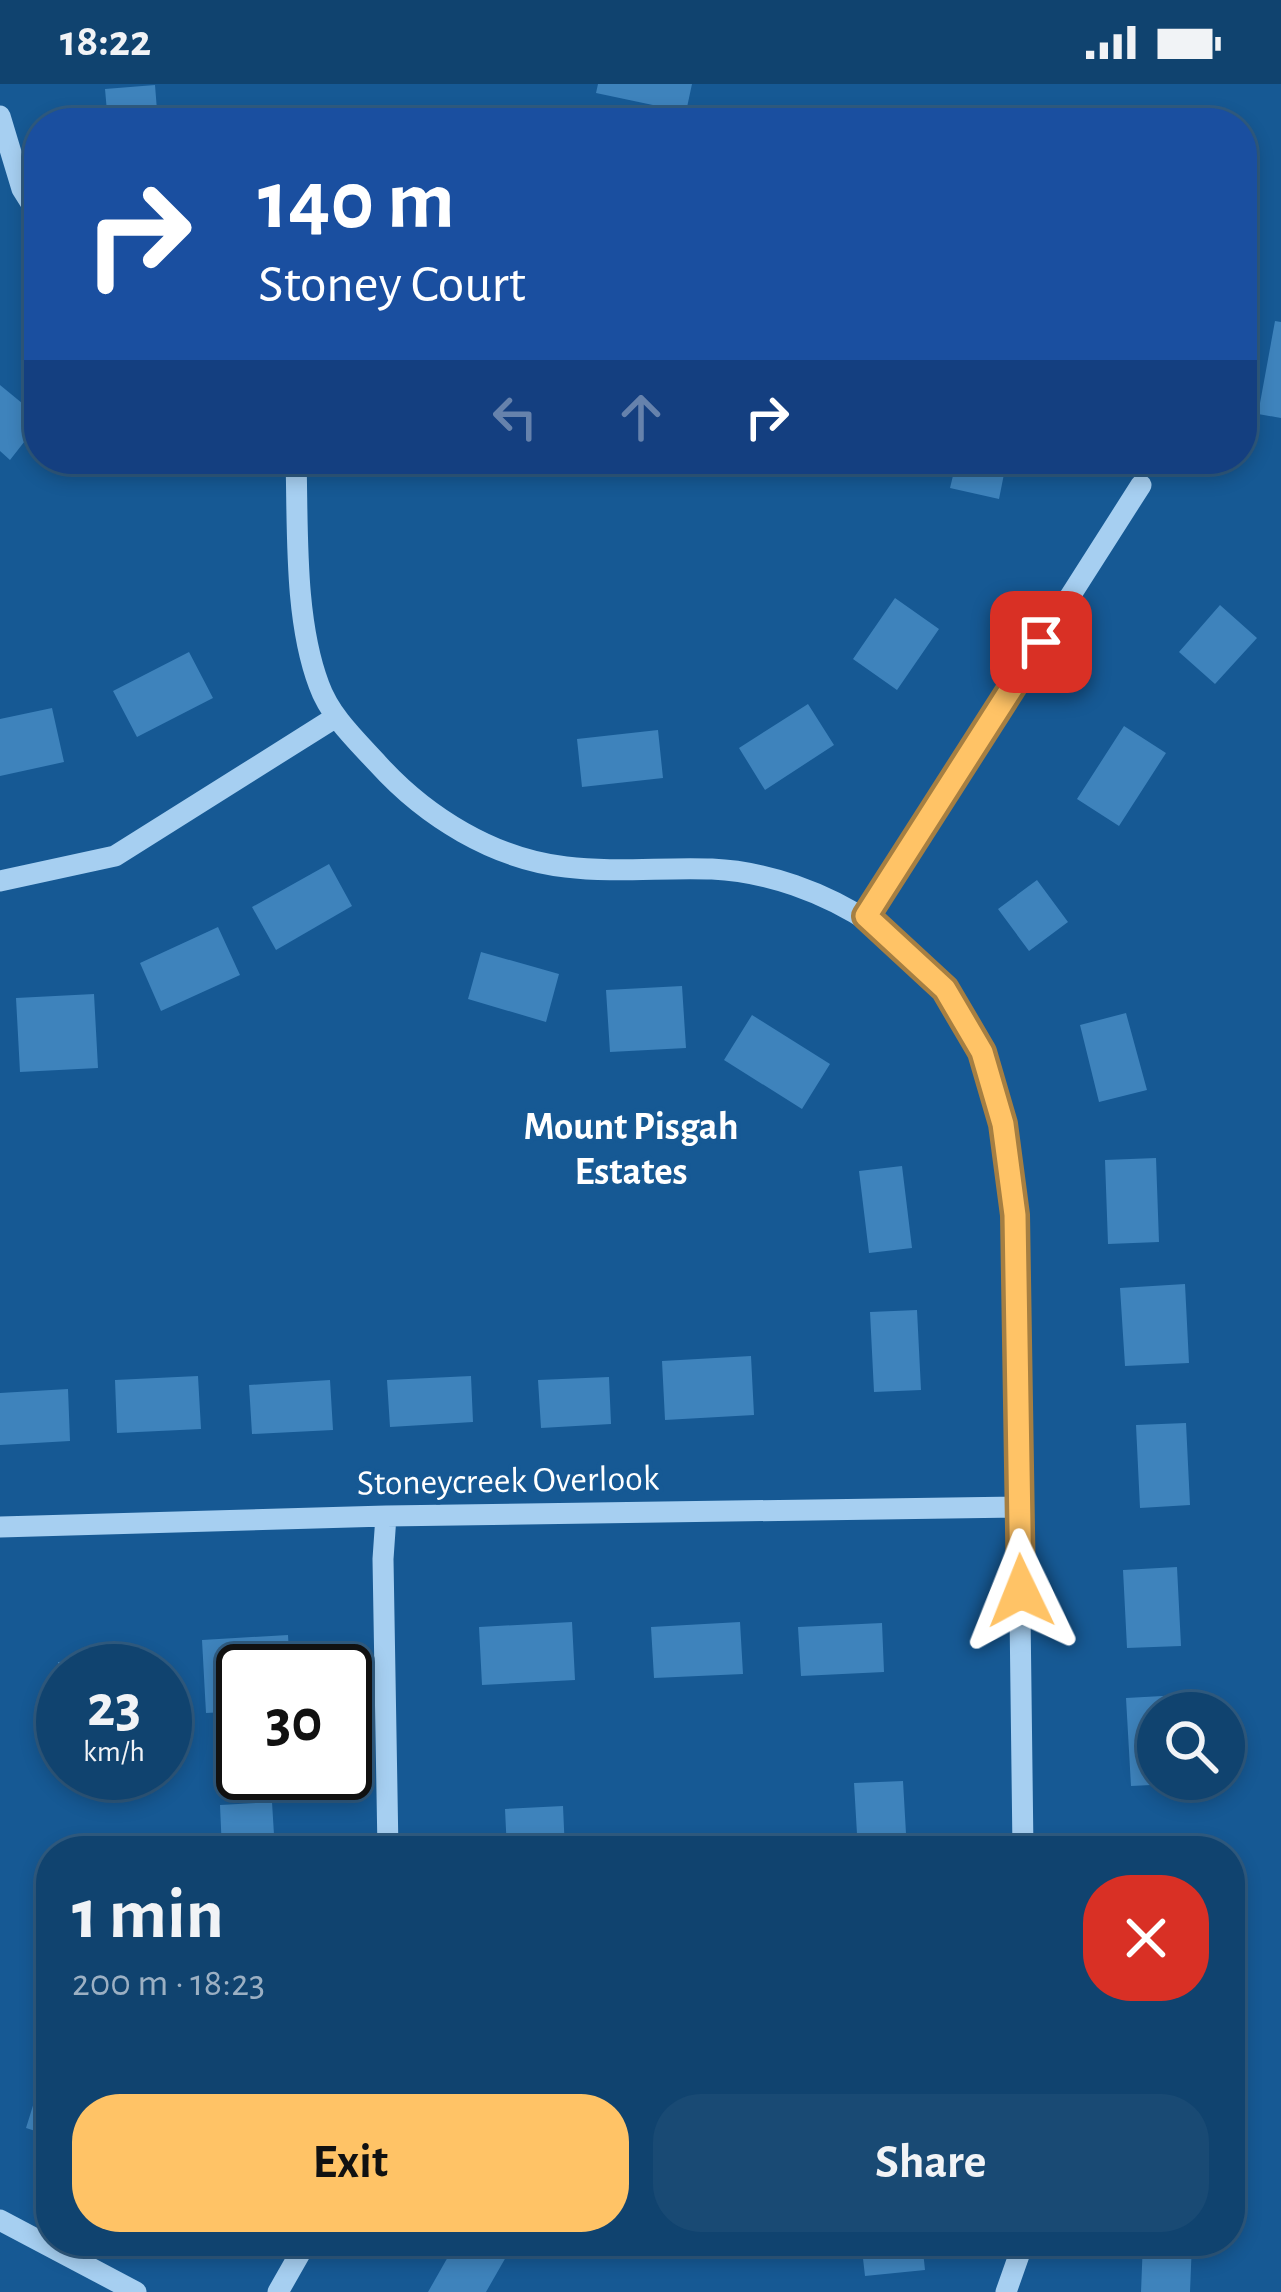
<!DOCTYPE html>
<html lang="en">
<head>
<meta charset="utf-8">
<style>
	:root { --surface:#10436f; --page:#194a74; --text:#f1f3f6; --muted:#9cb0c3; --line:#305c82; --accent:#ffc366 }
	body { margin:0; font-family:"Alegreya Sans",sans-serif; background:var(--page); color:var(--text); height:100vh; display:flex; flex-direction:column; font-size:45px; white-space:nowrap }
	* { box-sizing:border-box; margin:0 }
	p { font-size:39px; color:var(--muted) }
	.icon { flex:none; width:66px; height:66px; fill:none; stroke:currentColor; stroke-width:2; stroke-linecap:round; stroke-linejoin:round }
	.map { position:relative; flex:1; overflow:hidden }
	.details { position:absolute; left:36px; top:1752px; width:1209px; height:420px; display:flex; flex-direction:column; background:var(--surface); border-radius:48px; box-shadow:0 6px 18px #0003,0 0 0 3px var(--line) }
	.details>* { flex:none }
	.banner { position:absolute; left:24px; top:24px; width:1233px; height:366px; border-radius:48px; box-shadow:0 6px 18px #0003,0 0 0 3px var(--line); background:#1a4fa0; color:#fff; overflow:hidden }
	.controls { position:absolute; left:1137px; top:1608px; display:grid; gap:24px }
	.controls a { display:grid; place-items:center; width:108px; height:108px; border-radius:50%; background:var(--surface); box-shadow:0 6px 18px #0003,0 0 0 3px var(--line); font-size:60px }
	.speed { position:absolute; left:36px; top:1560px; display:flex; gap:24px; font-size:60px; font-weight:700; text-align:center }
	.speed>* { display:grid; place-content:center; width:156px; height:156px; border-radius:50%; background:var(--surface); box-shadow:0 6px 18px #0003,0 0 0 3px var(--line); line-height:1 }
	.speed small { font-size:30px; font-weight:400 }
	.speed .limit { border:6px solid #111; border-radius:18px; background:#fff; color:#111 }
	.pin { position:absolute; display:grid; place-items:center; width:102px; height:102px; color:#fff; margin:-51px; border-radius:24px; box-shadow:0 6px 18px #0006 }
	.me { position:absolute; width:132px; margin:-66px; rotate:358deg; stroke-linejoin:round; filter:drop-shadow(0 0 9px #0008) }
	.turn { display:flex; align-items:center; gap:42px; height:252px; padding:0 36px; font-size:54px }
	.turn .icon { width:156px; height:156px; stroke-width:2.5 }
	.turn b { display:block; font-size:84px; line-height:102px }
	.lanes { display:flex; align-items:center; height:114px; padding:0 36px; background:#0003; justify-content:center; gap:60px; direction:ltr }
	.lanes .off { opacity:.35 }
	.round { display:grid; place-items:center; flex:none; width:126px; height:126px; border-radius:48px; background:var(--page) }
	.overview { display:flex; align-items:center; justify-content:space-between; height:204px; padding:0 36px }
	h1 { font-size:72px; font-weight:700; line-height:90px }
	.action { display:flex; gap:24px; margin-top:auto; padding:24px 36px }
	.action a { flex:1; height:138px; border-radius:48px; background:var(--accent); color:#111; font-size:48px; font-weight:700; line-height:138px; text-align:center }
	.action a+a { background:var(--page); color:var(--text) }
	.status { display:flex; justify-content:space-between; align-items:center; height:84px; padding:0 60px; background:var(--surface); direction:ltr }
	.status svg { height:33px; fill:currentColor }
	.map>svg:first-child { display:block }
</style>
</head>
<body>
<div class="status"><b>18:22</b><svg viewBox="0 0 49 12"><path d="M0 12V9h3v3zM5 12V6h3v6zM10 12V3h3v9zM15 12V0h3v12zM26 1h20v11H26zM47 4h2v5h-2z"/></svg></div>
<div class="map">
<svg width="1281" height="2208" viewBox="0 0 1281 2208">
	<rect width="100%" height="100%" fill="#165994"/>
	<path fill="#3e83bc" d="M598,0H692L686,28L596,9Z
		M155,1L158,39H108L105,5Z
		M1275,237L1281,238V334L1258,330Z
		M0,301L39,333V339L10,376L0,367Z
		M957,375H1007L999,415L950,404Z
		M895,514L939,545L897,606L853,575Z
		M1220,521L1257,554L1215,600L1179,568Z
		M189,568L213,614L137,653L113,607Z
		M808,620L834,661L765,706L739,664Z
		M52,624L64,678L0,692V635Z
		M1124,642L1166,669L1119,742L1077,715Z
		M658,646L663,694L582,703L577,655Z
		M329,780L352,822L276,866L252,823Z
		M1037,796L1068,838L1029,867L998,825Z
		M218,843L240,891L161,927L140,879Z
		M481,868L559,890L546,938L468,915Z
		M682,902L686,964L610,968L606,906Z
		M94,910L98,984L20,988L16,914Z
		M1126,929L1147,1006L1099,1018L1080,941Z
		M752,931L830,980L802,1025L724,976Z
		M1156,1074L1159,1158L1108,1160L1105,1076Z
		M902,1082L912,1164L869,1169L859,1087Z
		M1185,1200L1189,1279L1125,1282L1120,1204Z
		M917,1226L921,1306L874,1308L870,1228Z
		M751,1272L754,1331L665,1336L662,1277Z
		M198,1292L201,1345L117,1349L115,1296Z
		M471,1292L473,1338L390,1343L387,1296Z
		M609,1293L611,1340L541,1344L538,1296Z
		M330,1296L333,1346L252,1350L249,1301Z
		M68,1305L70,1357L0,1361V1309Z
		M1186,1339L1190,1421L1140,1424L1136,1341Z
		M1177,1483L1181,1562L1127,1564L1123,1486Z
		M572,1538L575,1596L482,1601L479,1543Z
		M740,1538L743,1590L654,1594L651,1543Z
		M882,1539L884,1588L801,1592L798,1543Z
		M288,1551L290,1587H243V1627L206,1629L202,1556Z
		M133,1574L134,1587H63V1611H59L58,1578Z
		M1181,1611L1182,1629H1158V1695H1192V1699L1131,1702L1126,1614Z
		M903,1697L907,1767H858L854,1699Z
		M272,1718L275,1767H222L220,1721Z
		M563,1722L565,1767H507L505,1725Z
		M1187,1754L1188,1767H1128L1127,1760Z
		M40,1999L51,2002V2052L26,2044Z
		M457,2157H478L506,2173L486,2208H428Z
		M861,2157H922L925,2186L865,2192Z
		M1143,2157L1192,2158L1190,2208H1141Z"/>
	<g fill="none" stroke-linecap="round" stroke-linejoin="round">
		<path stroke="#a6cff1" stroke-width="21" d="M0,32L22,105L39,132
			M296,375C298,445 294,535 319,601C330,632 356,656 378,680C426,733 494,775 566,783C614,789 664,783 712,785C821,790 943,866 982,971C1002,1022 1008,1077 1015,1131L1023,1767
			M0,797L115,772L336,633
			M866,832L1141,401
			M386,1432L383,1475L388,1767
			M0,1443L386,1432L1018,1423
			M0,2136L136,2208
			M278,2208L307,2157
			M1006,2208L1024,2157"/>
	</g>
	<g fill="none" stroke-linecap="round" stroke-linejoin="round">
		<g stroke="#a67f42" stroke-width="30">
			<path id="route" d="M1021,1507L1015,1131L1003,1040L982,968L945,905L866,832L1041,558"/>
		</g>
		<use href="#route" stroke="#ffc366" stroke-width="21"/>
	</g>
	<g text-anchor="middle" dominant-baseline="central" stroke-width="9" stroke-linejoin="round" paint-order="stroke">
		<g font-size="36" fill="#fff" stroke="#165994">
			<text transform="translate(508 1397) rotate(-1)">Stoneycreek Overlook</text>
		</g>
		<g font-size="39" font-weight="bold" fill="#fff" stroke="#165994">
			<text x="631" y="1043">Mount Pisgah<tspan x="631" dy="45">Estates</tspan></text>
		</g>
	</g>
</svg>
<div class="controls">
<a><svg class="icon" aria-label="search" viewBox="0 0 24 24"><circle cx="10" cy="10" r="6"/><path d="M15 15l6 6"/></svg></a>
</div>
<div class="speed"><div>23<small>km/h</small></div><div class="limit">30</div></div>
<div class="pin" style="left:1041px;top:558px;background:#d93025"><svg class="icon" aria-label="arrive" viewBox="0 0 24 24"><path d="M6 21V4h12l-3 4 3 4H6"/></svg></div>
<svg class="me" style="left:1021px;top:1507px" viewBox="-20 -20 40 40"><path d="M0-17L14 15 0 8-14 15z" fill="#ffc366" stroke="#fff" stroke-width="4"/></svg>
<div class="banner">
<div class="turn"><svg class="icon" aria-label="right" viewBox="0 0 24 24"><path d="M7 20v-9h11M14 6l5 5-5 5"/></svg><div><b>140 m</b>Stoney Court</div></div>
<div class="lanes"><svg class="icon off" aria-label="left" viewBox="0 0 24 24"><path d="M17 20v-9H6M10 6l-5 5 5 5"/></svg><svg class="icon off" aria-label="ahead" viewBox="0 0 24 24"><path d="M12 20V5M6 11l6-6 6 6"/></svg><svg class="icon" aria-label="right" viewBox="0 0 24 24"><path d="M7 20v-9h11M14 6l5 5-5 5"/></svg></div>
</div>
<section class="details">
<div class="overview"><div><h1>1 min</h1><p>200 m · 18:23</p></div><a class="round" style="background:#d93025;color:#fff"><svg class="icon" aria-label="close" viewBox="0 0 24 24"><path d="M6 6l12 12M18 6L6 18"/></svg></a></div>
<div class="action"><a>Exit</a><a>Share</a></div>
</section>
</div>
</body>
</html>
